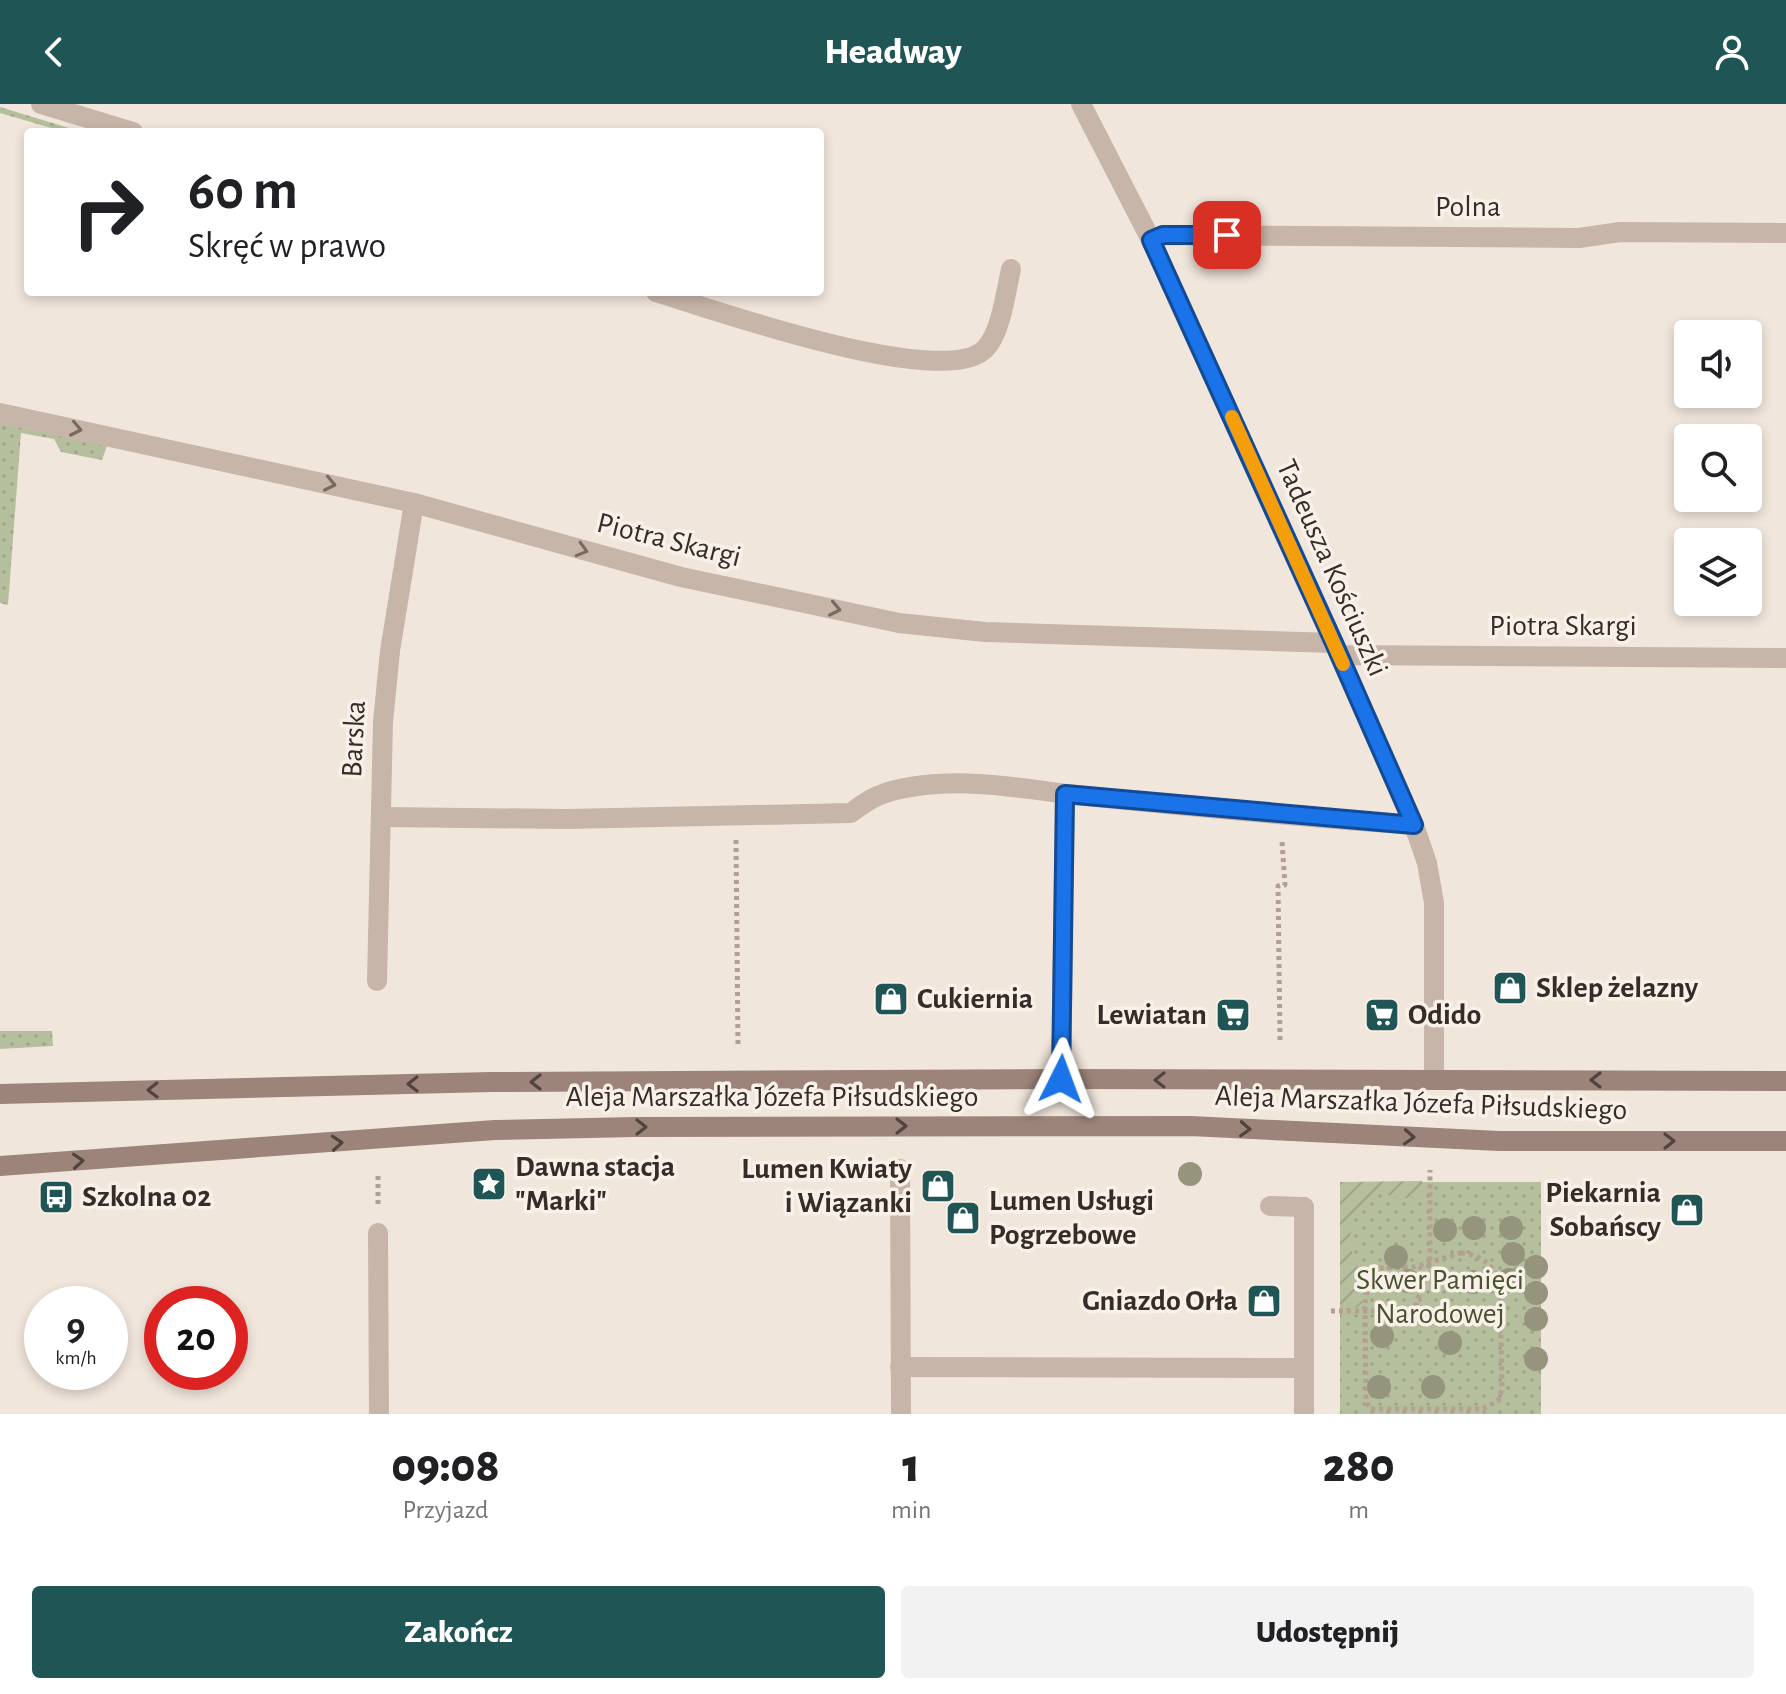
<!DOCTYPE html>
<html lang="pl">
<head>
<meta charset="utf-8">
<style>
	:root { --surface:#fff; --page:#f2f2f2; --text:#202124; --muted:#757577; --accent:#205555 }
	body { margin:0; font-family:"Alegreya Sans",sans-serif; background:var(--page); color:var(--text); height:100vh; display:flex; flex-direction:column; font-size:30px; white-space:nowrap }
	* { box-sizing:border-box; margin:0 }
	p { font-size:26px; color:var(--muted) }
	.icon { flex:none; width:44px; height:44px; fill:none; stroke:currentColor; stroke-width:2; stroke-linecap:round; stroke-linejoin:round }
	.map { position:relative; height:1310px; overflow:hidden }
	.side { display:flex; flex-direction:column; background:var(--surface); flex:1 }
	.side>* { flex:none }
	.banner { position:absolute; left:24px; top:24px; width:800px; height:168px; border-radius:8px; box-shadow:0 4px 12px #0003; background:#fff; color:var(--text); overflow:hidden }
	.controls { position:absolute; left:1674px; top:216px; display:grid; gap:16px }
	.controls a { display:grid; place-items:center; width:88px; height:88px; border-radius:8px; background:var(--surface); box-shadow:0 4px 12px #0003; font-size:40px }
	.speed { position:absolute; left:24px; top:1182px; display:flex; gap:16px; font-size:40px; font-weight:700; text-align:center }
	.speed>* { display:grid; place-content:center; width:104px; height:104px; border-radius:50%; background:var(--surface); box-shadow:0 4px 12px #0003; line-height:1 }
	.speed small { font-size:20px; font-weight:400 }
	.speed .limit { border:12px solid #d22; background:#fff; color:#111 }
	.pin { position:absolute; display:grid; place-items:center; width:68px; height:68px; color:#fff; margin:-34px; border-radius:16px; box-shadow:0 4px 12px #0006 }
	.me { position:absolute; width:88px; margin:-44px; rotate:3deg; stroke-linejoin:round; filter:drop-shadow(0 0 6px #0008) }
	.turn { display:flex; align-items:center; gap:28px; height:168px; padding:0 32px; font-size:36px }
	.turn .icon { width:104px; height:104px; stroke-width:2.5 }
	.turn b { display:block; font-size:56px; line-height:68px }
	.eta { display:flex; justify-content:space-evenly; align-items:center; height:136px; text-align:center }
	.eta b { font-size:48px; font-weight:800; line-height:56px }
	.action { display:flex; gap:16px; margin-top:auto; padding:16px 32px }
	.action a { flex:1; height:92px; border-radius:8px; background:var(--accent); color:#fff; font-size:32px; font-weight:800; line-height:92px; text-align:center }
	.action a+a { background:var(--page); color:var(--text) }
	header { display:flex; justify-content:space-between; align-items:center; height:104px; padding:0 32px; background:var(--accent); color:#fff; font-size:36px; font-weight:800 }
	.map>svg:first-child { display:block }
</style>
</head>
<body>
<header><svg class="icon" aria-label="back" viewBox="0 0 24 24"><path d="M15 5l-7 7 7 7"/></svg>Headway<svg class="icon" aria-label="person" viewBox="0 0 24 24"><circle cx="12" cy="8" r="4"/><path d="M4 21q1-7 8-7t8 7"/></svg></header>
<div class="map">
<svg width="1786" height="1310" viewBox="0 0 1786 1310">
	<defs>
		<pattern id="grass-dots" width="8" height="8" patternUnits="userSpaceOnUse" patternTransform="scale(2)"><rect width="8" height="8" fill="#b6bf9d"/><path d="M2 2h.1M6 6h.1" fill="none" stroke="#9da487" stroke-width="1.8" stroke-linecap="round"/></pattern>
		<pattern id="garden-furrows" width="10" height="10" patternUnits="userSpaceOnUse" patternTransform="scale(2)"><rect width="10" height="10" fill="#b6bf9d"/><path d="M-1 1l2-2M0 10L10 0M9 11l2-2" fill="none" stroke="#9da487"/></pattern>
	</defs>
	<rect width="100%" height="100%" fill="#f1e6dc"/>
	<path fill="url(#grass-dots)" d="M0,3L82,28H65L0,9Z
		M0,319L107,342L102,356L61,348L54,335L21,329L8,501L0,499Z
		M0,927H52L53,942L0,945Z
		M1340,1078H1541V1310H1340Z"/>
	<path fill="url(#garden-furrows)" d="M1422,1077V1090C1414,1092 1406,1096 1398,1094C1392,1093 1387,1089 1380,1089C1373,1090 1376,1092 1370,1096C1331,1126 1362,1161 1362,1199L1356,1204H1340V1078Z"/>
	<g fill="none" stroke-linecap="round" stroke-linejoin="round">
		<path stroke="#b49f93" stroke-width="5" stroke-dasharray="4 4" stroke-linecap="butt" d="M736,736L738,940
			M1280,936L1278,782L1285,781L1282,738
			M378,1072V1104
			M1461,1149C1481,1151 1493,1160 1500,1178L1502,1285L1498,1297L1482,1305H1370L1366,1297L1365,1198L1369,1174L1380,1164L1414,1163Z
			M1331,1207H1414L1430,1158V1066"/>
		<path stroke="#c8b5a9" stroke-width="20" d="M381,713L567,715L851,709C871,693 885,687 911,683C970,673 1028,686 1086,692C1195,703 1304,713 1414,721
			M1061,975L1065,690
			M1270,1102L1304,1103
			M900,1263L1304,1264"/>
		<path stroke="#c8b5a9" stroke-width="20" d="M41,0L133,28
			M1081,0L1151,136L1334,539L1414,721L1427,759L1434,799V976
			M1151,136L1163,131L1579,134L1620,128L1786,129
			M656,188C711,205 944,287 985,245C1001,229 1006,187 1011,165
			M0,309L414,399L681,473L899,519L985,528L1334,539
			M1339,551L1786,554
			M377,877L383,618L390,547L414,399
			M900,1065L901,1310
			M1304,1103V1310
			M378,1129L379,1310"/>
		<path stroke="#9c847a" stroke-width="20" d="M0,990L491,978L1061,975L1786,977
			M0,1062L495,1026L635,1023L1190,1022L1499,1037H1786"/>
	</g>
	<g fill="#94957c">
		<circle cx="1190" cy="1070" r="12"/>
		<circle cx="1474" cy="1124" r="12"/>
		<circle cx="1511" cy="1124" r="12"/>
		<circle cx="1445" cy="1126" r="12"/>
		<circle cx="1513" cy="1150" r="12"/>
		<circle cx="1396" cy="1153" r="12"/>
		<circle cx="1536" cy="1163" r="12"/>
		<circle cx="1509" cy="1176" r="12"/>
		<circle cx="1408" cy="1177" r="12"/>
		<circle cx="1473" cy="1178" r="12"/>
		<circle cx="1536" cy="1189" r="12"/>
		<circle cx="1536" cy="1215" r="12"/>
		<circle cx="1382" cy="1232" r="12"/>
		<circle cx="1450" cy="1239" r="12"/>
		<circle cx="1536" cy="1255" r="12"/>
		<circle cx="1379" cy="1283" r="12"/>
		<circle cx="1433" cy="1283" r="12"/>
	</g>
	<defs><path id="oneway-chevron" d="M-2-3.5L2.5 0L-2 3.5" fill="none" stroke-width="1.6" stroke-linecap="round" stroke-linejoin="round" transform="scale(2)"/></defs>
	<g stroke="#786a62">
		<use href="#oneway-chevron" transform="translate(76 325) rotate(12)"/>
		<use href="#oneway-chevron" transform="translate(330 380) rotate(12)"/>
		<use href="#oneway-chevron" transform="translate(582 446) rotate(16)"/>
		<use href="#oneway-chevron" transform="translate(835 505) rotate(12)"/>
	</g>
	<g stroke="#50423c">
		<use href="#oneway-chevron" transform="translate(1160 976) rotate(-180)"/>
		<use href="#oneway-chevron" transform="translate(1596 976) rotate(-180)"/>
		<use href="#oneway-chevron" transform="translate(536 978) rotate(180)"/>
		<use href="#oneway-chevron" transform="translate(413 980) rotate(179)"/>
		<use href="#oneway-chevron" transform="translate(153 986) rotate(179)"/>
		<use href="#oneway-chevron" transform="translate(901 1022)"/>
		<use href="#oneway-chevron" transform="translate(641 1023)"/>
		<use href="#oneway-chevron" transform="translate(1245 1025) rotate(3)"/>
		<use href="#oneway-chevron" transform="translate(1409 1033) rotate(3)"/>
		<use href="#oneway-chevron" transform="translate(1669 1037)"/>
		<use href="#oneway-chevron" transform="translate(337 1039) rotate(-4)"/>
		<use href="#oneway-chevron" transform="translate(78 1057) rotate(-4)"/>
	</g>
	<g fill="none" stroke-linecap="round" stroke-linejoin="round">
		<g stroke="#114b97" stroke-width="20">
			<path id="route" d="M1061,975L1065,690L1414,721L1334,539L1151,136L1163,131H1227"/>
		</g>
		<use href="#route" stroke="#1a73e8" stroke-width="14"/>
		<path stroke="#f59e0b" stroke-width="14" d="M1232,313L1343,560"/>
	</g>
	<defs>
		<g id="shop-square" transform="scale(1.8)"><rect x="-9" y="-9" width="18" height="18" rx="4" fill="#205555" stroke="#f9f0e9"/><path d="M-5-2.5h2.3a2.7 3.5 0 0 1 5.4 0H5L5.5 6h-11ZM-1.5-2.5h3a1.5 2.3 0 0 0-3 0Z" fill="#fff"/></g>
		<g id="supermarket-square" transform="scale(1.8)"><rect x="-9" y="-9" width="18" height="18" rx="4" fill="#205555" stroke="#f9f0e9"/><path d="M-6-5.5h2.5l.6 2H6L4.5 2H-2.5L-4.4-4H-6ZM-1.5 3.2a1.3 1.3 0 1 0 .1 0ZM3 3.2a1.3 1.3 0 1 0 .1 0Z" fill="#fff"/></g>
		<g id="sight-square" transform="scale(1.8)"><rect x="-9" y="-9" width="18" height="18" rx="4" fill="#205555" stroke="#f9f0e9"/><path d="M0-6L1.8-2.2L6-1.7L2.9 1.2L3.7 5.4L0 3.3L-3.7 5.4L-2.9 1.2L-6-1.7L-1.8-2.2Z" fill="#fff"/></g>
		<g id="bus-square" transform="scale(1.8)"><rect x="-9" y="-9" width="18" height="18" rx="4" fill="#205555" stroke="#f9f0e9"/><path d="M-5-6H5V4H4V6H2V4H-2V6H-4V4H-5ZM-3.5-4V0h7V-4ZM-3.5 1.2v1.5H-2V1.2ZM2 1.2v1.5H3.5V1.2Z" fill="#fff"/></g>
	</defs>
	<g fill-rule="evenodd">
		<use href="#shop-square" x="1510" y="884"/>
		<use href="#shop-square" x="891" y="895"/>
		<use href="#supermarket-square" x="1233" y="911"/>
		<use href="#supermarket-square" x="1382" y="911"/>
		<use href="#sight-square" x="489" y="1080"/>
		<use href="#shop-square" x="938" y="1082"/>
		<use href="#bus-square" x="56" y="1093"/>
		<use href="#shop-square" x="1687" y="1106"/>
		<use href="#shop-square" x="963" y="1114"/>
		<use href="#shop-square" x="1264" y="1197"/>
	</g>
	<g text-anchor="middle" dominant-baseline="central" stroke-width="7" stroke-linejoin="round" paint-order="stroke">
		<g font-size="30" fill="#362c28" stroke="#f9f0e9">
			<text x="1468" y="103">Polna</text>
			<text transform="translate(669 436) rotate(14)">Piotra Skargi</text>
			<text transform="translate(1332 464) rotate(66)">Tadeusza Kościuszki</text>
			<text x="1563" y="522">Piotra Skargi</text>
			<text transform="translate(354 635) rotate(-87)">Barska</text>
			<text x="772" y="993">Aleja Marszałka Józefa Piłsudskiego</text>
			<text transform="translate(1421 999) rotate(2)">Aleja Marszałka Józefa Piłsudskiego</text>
		</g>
		<g font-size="30" font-weight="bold" fill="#362c28" stroke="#f9f0e9" text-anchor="start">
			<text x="1536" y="884">Sklep żelazny</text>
			<text x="917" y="895">Cukiernia</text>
			<text x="1207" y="911" text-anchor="end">Lewiatan</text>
			<text x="1408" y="911">Odido</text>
			<text x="515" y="1063">Dawna stacja<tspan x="515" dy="34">"Marki"</tspan></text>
			<text x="912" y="1065" text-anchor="end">Lumen Kwiaty<tspan x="912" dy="34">i Wiązanki</tspan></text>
			<text x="1661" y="1089" text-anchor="end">Piekarnia<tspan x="1661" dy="34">Sobańscy</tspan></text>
			<text x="82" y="1093">Szkolna 02</text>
			<text x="989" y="1097">Lumen Usługi<tspan x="989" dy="34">Pogrzebowe</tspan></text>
			<text x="1238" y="1197" text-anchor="end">Gniazdo Orła</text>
		</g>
		<g font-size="30" fill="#48532e" stroke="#f9f0e9">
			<text x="1440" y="1176">Skwer Pamięci<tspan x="1440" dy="34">Narodowej</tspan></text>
		</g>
	</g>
</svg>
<div class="controls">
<a><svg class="icon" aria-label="sound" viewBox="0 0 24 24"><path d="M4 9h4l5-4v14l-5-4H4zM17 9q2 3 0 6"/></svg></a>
<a><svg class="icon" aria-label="search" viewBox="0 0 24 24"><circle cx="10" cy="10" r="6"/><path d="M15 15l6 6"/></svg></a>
<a><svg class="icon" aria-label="layers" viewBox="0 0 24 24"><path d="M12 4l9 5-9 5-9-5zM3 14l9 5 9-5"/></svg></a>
</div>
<div class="speed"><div>9<small>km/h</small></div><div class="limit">20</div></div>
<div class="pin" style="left:1227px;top:131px;background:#d93025"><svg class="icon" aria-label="arrive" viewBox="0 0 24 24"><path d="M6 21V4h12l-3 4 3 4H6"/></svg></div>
<svg class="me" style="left:1061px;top:975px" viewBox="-20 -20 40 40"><path d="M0-17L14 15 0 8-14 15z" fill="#1a73e8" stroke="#fff" stroke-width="4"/></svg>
<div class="banner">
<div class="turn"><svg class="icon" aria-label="right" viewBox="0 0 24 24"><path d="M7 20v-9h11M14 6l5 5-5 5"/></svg><div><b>60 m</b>Skręć w prawo</div></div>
</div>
</div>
<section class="side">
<div class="eta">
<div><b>09:08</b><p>Przyjazd</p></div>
<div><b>1</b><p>min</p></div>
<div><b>280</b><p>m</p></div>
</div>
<div class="action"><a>Zakończ</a><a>Udostępnij</a></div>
</section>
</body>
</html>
